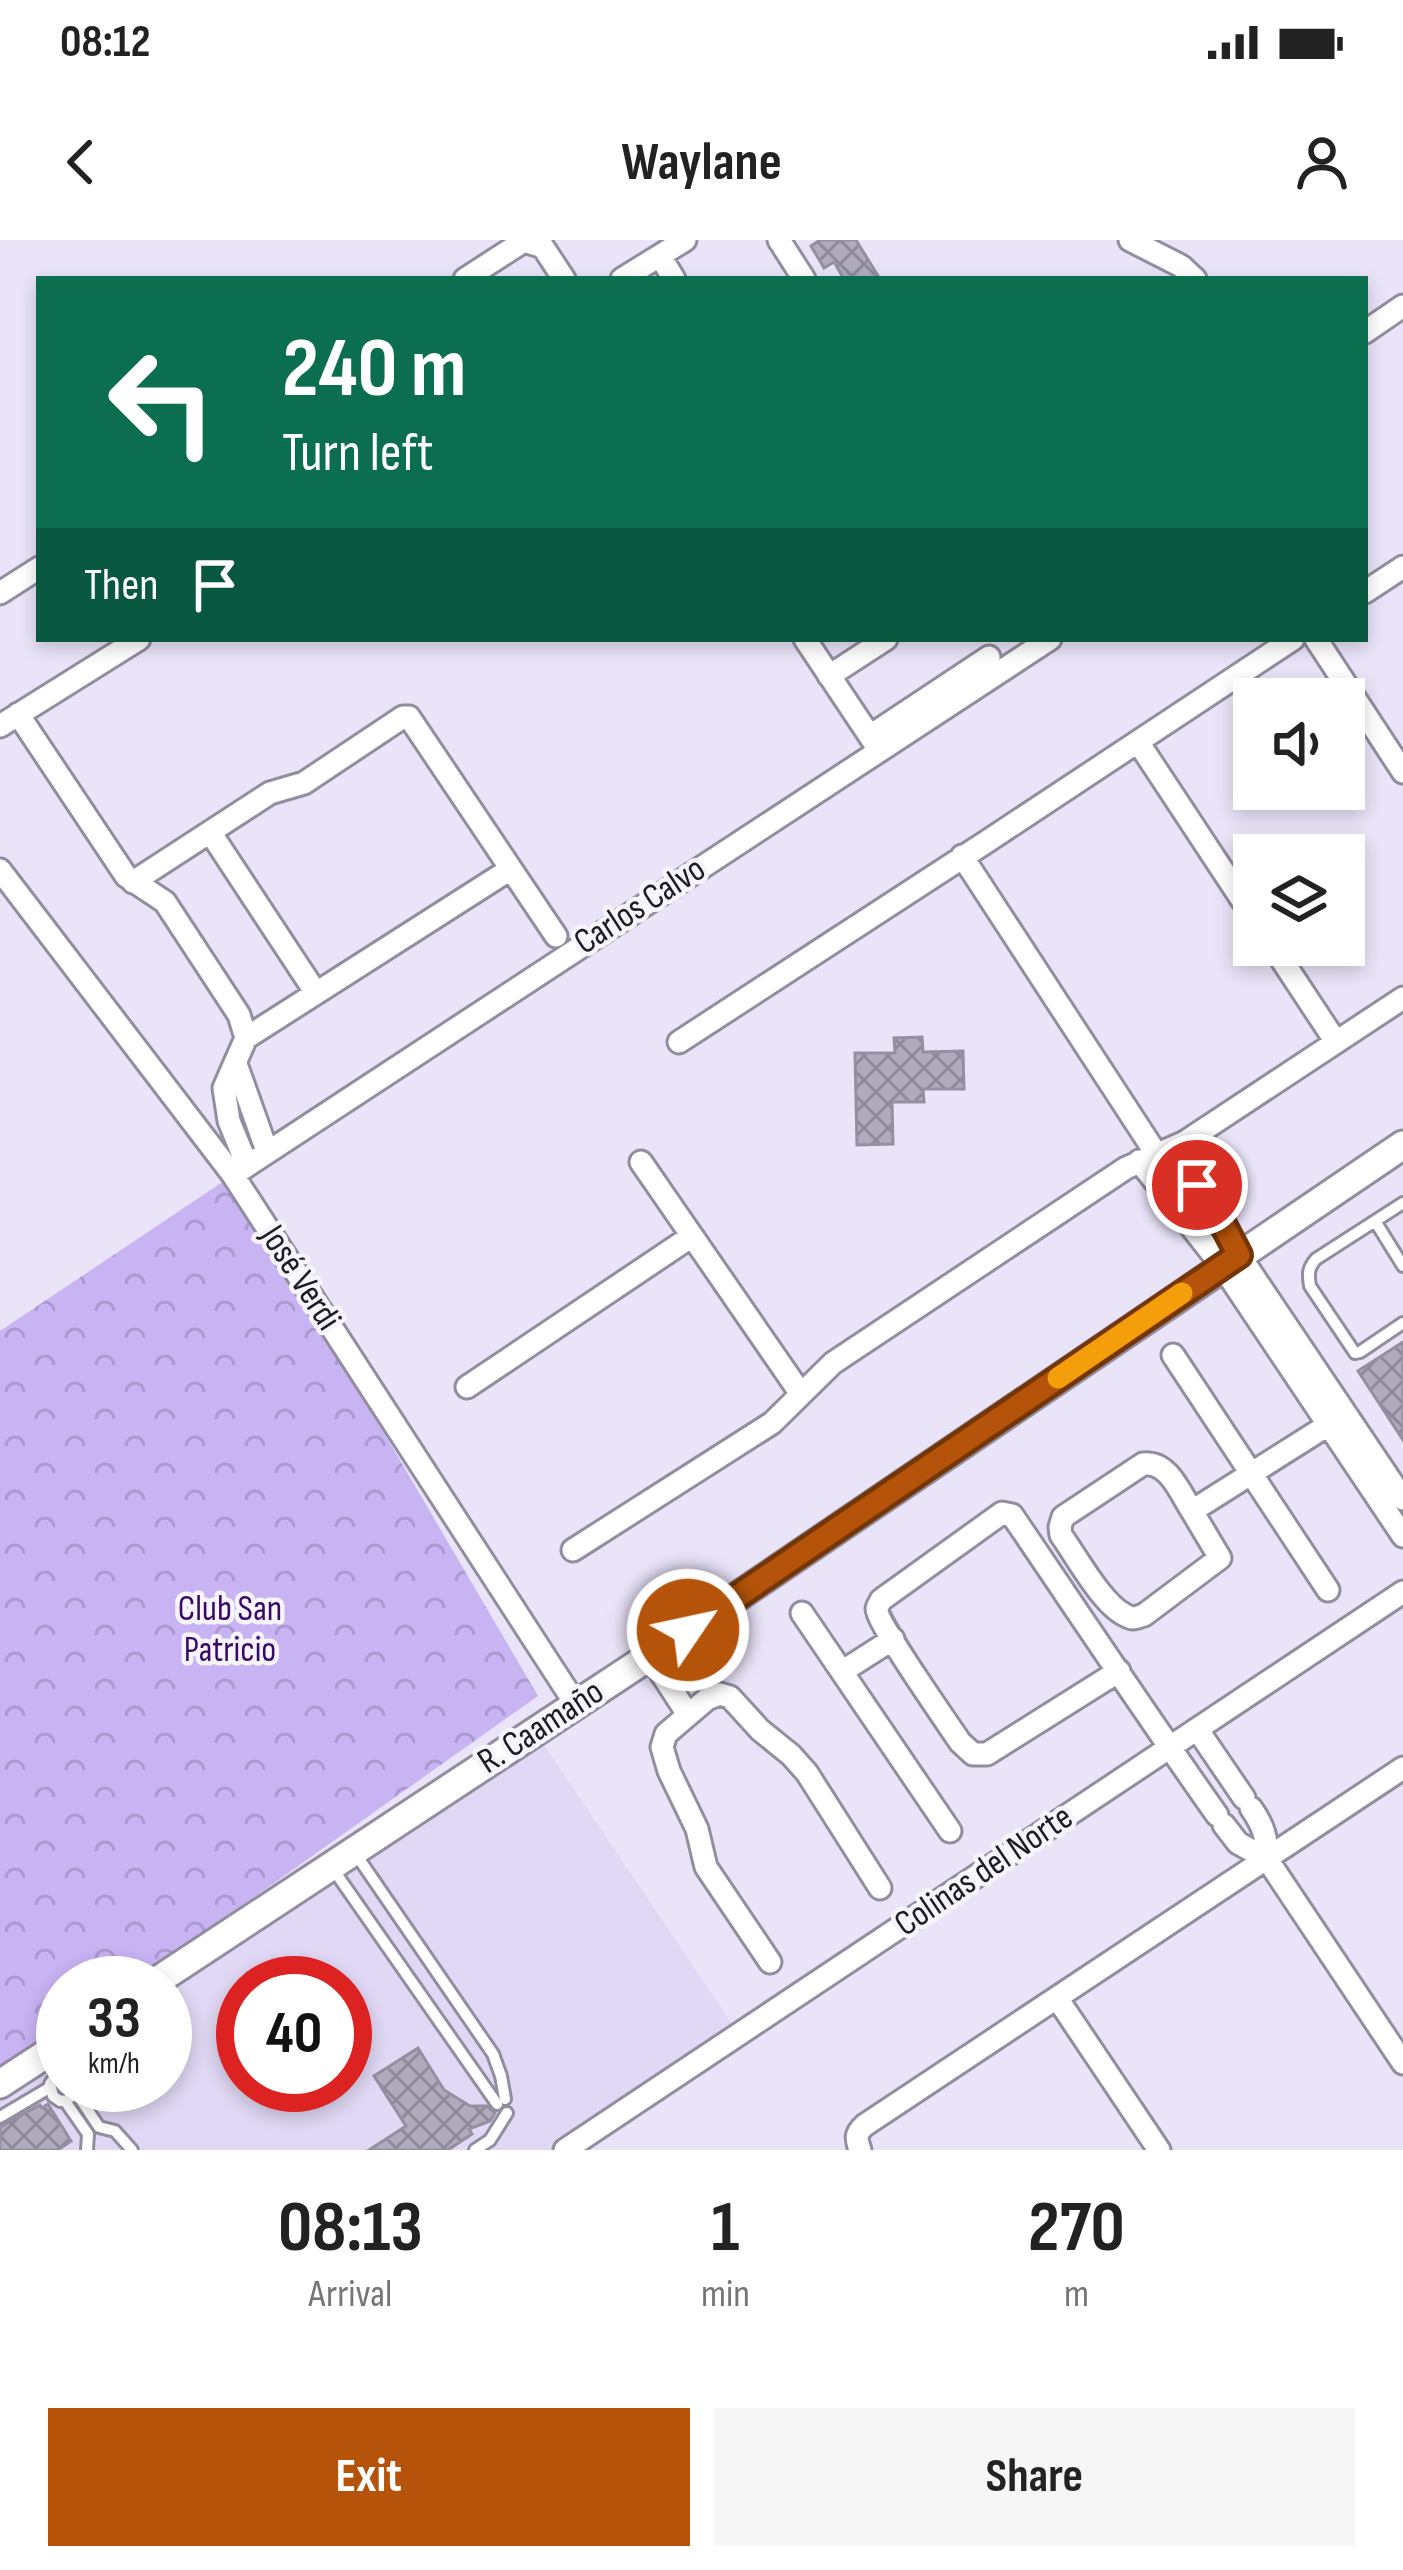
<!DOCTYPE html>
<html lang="en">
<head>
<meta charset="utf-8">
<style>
	:root { --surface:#fff; --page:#f6f6f6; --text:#222; --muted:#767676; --accent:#b45309 }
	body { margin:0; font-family:"Sofia Sans Condensed",sans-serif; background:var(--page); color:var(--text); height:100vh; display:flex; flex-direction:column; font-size:45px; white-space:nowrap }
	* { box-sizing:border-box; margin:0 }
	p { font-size:39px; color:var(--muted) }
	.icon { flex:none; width:66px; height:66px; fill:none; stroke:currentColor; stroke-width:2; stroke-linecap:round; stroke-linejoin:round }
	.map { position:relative; height:1910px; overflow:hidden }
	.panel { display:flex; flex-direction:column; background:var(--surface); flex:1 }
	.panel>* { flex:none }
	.guide { position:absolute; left:36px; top:36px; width:1332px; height:366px; border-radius:0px; box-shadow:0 6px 18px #0003; background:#0b6e4f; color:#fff; overflow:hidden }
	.fabs { position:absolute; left:1233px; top:438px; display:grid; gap:24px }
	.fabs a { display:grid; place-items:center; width:132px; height:132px; border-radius:0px; background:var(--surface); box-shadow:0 6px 18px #0003; font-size:60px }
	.speed { position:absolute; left:36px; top:1716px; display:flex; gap:24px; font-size:60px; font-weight:700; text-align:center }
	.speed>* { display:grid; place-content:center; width:156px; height:156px; border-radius:50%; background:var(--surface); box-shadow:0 6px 18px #0003; line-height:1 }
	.speed small { font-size:30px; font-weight:400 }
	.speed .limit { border:18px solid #d22; background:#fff; color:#111 }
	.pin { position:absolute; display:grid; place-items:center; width:102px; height:102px; color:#fff; margin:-51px; border:6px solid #fff; border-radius:50%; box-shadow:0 3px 12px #0007 }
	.me { position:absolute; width:132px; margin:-66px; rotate:56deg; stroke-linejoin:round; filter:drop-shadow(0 0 9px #0008) }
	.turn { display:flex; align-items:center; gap:42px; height:252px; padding:0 48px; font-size:54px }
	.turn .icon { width:156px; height:156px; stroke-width:2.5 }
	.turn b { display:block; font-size:84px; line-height:102px }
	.then { display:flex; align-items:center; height:114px; padding:0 48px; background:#0003; gap:24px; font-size:45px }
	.eta { display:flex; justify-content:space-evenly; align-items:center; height:204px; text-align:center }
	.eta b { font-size:72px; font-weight:700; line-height:84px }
	.cta { display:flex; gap:24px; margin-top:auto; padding:24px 48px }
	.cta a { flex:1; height:138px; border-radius:0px; background:var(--accent); color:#fff; font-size:48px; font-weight:700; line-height:138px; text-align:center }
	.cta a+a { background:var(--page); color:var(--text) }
	.status { display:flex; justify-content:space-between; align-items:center; height:84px; padding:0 60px; background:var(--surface); direction:ltr }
	.status svg { height:33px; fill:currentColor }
	header { display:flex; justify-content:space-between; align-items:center; height:156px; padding:0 48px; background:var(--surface); font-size:54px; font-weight:700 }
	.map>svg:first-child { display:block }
</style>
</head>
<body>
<div class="status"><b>08:12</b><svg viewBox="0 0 49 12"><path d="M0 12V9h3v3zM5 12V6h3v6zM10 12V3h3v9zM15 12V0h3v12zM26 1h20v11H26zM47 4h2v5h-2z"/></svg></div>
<header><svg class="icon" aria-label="back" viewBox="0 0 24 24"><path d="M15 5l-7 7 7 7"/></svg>Waylane<svg class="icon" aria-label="person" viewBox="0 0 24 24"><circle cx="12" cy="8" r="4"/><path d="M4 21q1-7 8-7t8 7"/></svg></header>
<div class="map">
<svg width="1403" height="1910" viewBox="0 0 1403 1910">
	<defs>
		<pattern id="park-crowns" width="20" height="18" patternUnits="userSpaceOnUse" patternTransform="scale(3)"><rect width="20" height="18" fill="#c8b3f3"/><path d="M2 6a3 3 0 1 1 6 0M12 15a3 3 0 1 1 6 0" fill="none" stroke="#ab99d0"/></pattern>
		<pattern id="building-cross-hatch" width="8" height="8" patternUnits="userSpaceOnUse" patternTransform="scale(3)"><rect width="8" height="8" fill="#b0aabd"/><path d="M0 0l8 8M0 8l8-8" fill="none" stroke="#8f8a99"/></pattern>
	</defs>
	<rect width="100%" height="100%" fill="#eae4f9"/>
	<path fill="#e0d8f4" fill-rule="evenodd" d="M544,1505L739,1794L565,1910H0V1848L63,1808V1845H165V1744ZM243,1743H345V1845H243Z"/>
	<path fill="url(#park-crowns)" d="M233,935L538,1456L133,1743H63V1793L0,1838V1091Z"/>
	<path fill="url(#building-cross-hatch)" stroke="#958fa2" stroke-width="3" d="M820,0H856L880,39H844L834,22L824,28L811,6Z
		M922,797L923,812L963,811L964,849H923L924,862H892L893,904L857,905L855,813H895L894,798Z
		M1403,1102V1200L1358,1131Z
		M418,1808L444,1850L470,1866H487L495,1873L490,1881L469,1889L472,1894L448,1910H369L406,1886L374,1836Z
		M48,1864L71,1901L58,1910H0V1887L40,1865L42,1868Z"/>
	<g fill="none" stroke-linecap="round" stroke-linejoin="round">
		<g stroke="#938da0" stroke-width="16">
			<path id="lane" d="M1403,963L1316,1019C1308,1028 1308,1034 1310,1046L1355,1113L1360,1112L1403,1083
				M1375,981L1403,1026
				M355,1613L493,1814L501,1836L505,1859
				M333,1629L497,1864
				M63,1834L55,1837L50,1844L53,1856L60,1861L68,1860L76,1848
				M75,1851L99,1887L115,1891L132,1910
				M65,1861L88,1894L87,1910
				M0,1877L49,1848
				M475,1910L490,1900L507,1873"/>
		</g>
		<g stroke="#938da0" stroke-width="27">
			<path id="street" d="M779,0L804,39
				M1130,0L1181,26L1195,39
				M660,16L674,39
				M465,39L524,1L543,7L564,39
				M622,39L685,0
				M1365,92L1403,66
				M1365,352L1403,327
				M0,353L39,328
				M805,399L875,504
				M1316,399L1403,532
				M829,436L886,399
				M18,474L126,636L165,662L239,775L246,798L224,848L229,881L247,925
				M0,486L139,399
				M870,496L989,417
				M1138,502L1254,678
				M210,592L316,753
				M962,616L1157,915
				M0,630L233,935L575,1463
				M133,642L270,553L304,543L403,477H409L556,696
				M1272,705L1336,802
				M246,798L509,630
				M679,802C885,669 1089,535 1293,399
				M236,824L267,911
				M1139,921L1162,950
				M641,922L801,1154
				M233,935L1050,399
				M1197,945L1216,971L1239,1015L1403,1259
				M1171,961L1222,1026L1403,1296
				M1173,1115L1328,1350
				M467,1147L692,996
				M1192,1271L1220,1318L1144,1375C1134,1378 1134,1380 1125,1375C1102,1364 1076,1316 1061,1295L1060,1287L1063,1277L1143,1224C1169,1221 1180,1253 1192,1271L1328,1185
				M573,1310L772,1183L833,1123L1126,928L1185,902L1403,758
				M802,1373L950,1591
				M650,1416L687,1473
				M843,1431L893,1399
				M1119,1431L987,1514H973L960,1502C948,1484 876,1381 877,1369C877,1366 880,1363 881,1360L1002,1273L1012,1275C1080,1375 1147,1476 1217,1575
				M1197,1489L1244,1558
				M1224,1585L1238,1603L1267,1619C1267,1597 1263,1585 1251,1568
				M1267,1619L1403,1823
				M770,1722L706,1627L697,1589L669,1531L662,1507L666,1494L707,1459L720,1454L730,1457L760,1490L791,1515L807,1533L880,1648
				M1057,1758L1159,1910
				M565,1910L1403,1352
				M860,1910C856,1898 855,1894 865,1885L1403,1528"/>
		</g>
		<g stroke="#938da0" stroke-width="33">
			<path id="secondary" d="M154,1743L650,1416L1403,905
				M0,1844L63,1803"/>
		</g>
		<use href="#lane" stroke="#fff" stroke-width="10"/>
		<use href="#street" stroke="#fff" stroke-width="21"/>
		<use href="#secondary" stroke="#fff" stroke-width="27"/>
	</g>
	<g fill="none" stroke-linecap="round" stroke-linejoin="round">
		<g stroke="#753606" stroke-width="30">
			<path id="route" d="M688,1390L1239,1015L1216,971L1197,945"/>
		</g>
		<use href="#route" stroke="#b45309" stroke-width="21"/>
		<path stroke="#f59e0b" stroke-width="21" d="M1058,1138L1182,1053"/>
	</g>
	<g text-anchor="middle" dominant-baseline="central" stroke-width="9" stroke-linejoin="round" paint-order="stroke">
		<g font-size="36" fill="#1e1c23" stroke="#f6f4fc">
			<text transform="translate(640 666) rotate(-33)">Carlos Calvo</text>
			<text transform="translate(300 1038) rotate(57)">José Verdi</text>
			<text transform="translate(541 1487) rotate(-33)">R. Caamaño</text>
			<text transform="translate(984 1631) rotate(-34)">Colinas del Norte</text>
		</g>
		<g font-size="36" fill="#380965" stroke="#f6f4fc">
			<text x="230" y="1369">Club San<tspan x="230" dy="41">Patricio</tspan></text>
		</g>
	</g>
</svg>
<div class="fabs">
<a><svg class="icon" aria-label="sound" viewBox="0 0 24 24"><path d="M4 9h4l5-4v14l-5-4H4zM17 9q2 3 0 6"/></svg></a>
<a><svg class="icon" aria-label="layers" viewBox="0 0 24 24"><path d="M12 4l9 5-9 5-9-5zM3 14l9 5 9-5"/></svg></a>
</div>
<div class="speed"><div>33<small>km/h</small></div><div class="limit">40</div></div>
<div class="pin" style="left:1197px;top:945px;background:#d93025"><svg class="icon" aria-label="arrive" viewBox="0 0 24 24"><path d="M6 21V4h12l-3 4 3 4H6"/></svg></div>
<svg class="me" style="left:688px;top:1390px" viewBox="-20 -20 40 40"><circle r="17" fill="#b45309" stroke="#fff" stroke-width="3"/><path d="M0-11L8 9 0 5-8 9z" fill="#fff"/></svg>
<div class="guide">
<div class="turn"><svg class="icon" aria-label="left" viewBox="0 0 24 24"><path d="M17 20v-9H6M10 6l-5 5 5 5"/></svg><div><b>240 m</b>Turn left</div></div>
<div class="then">Then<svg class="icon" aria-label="arrive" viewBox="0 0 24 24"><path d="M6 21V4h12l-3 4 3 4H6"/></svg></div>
</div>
</div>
<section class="panel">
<div class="eta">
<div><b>08:13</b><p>Arrival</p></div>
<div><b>1</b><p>min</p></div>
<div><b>270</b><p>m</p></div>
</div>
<div class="cta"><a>Exit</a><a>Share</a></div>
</section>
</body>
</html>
